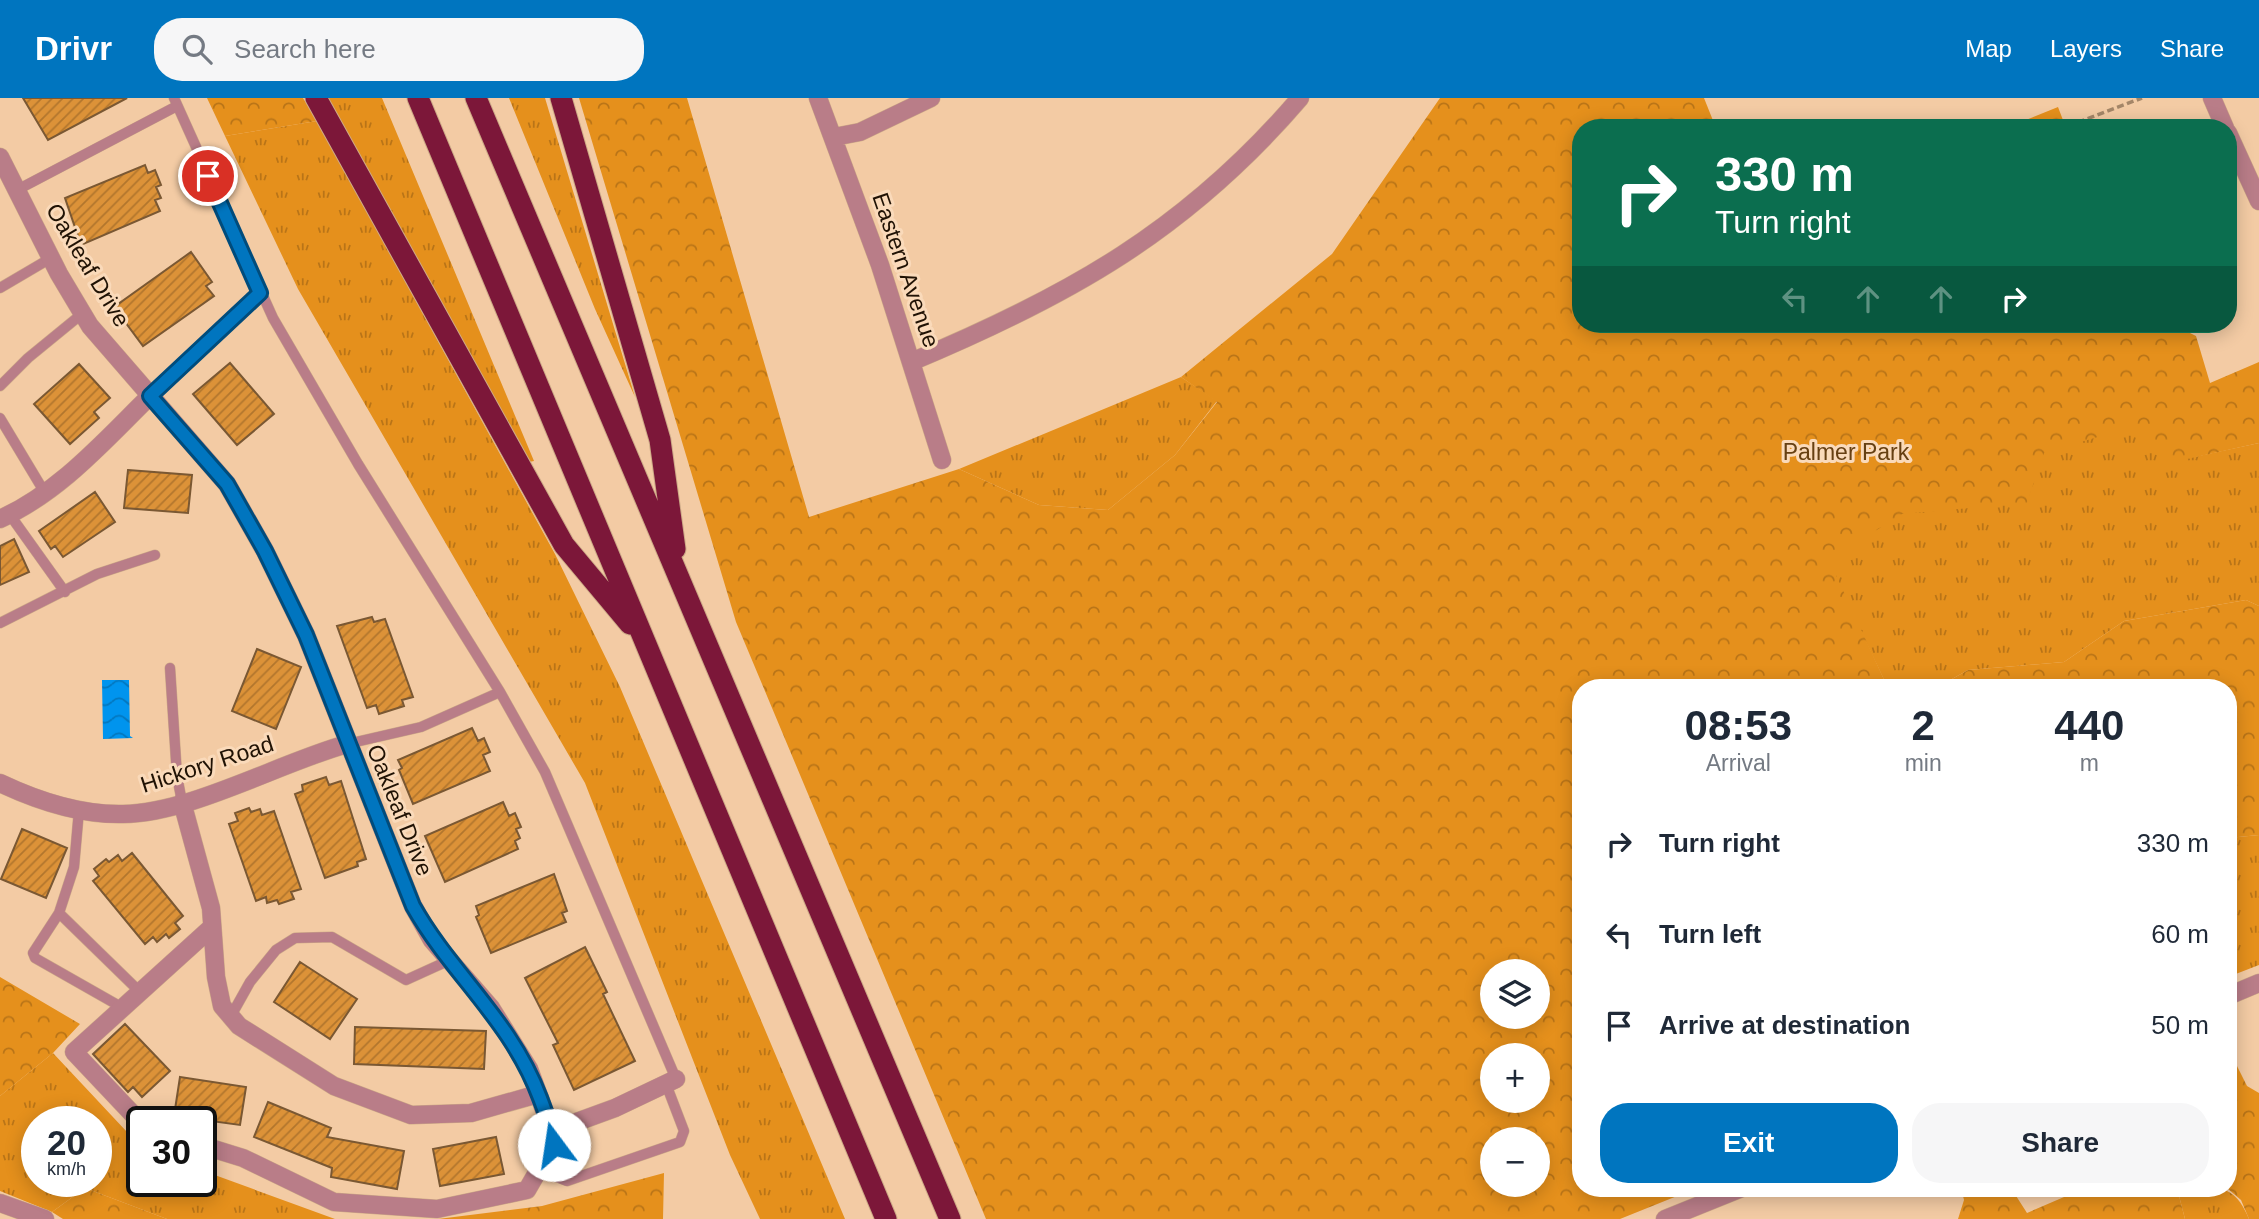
<!DOCTYPE html>
<html lang="en">
<head>
<meta charset="utf-8">
<style>
	:root { --surface:#fff; --page:#f6f6f7; --text:#1f2937; --muted:#747a83; --accent:#0075bf }
	body { margin:0; font-family:Helvetica,sans-serif; background:var(--page); color:var(--text); height:100vh; display:flex; flex-direction:column; font-size:26px; white-space:nowrap }
	* { box-sizing:border-box; margin:0 }
	p { font-size:23px; color:var(--muted) }
	.icon { flex:none; width:38px; height:38px; fill:none; stroke:currentColor; stroke-width:2; stroke-linecap:round; stroke-linejoin:round }
	.map { position:relative; flex:1; overflow:hidden }
	.details { position:absolute; left:1572px; top:581px; width:665px; height:518px; display:flex; flex-direction:column; background:var(--surface); border-radius:28px; box-shadow:0 4px 18px #0003 }
	.details>* { flex:none }
	.banner { position:absolute; left:1572px; top:21px; width:665px; height:214px; border-radius:28px; box-shadow:0 4px 18px #0003; background:#0b6e4f; color:#fff; overflow:hidden }
	.fabs { position:absolute; left:1480px; top:861px; display:grid; gap:14px }
	.fabs a { display:grid; place-items:center; width:70px; height:70px; border-radius:50%; background:var(--surface); box-shadow:0 4px 18px #0003; font-size:35px }
	.speed { position:absolute; left:21px; top:1008px; display:flex; gap:14px; font-size:35px; font-weight:700; text-align:center }
	.speed>* { display:grid; place-content:center; width:91px; height:91px; border-radius:50%; background:var(--surface); box-shadow:0 4px 18px #0003; line-height:1 }
	.speed small { font-size:18px; font-weight:400 }
	.speed .limit { border:4px solid #111; border-radius:10px; background:#fff; color:#111 }
	.pin { position:absolute; display:grid; place-items:center; width:60px; height:60px; color:#fff; margin:-30px; border:4px solid #fff; border-radius:50%; box-shadow:0 2px 7px #0007 }
	.me { position:absolute; width:77px; margin:-38px; rotate:346deg; stroke-linejoin:round; filter:drop-shadow(0 0 5px #0008) }
	.turn { display:flex; align-items:center; gap:24px; height:147px; padding:0 28px; font-size:32px }
	.turn .icon { width:91px; height:91px; stroke-width:2.5 }
	.turn b { display:block; font-size:49px; line-height:60px }
	.lanes { display:flex; align-items:center; height:66px; padding:0 28px; background:#0003; justify-content:center; gap:35px; direction:ltr }
	.lanes .off { opacity:.35 }
	.eta { display:flex; justify-content:space-evenly; align-items:center; height:119px; text-align:center }
	.eta b { font-size:42px; font-weight:600; line-height:49px }
	.primary-button { display:flex; gap:14px; margin-top:auto; padding:14px 28px }
	.primary-button a { flex:1; height:80px; border-radius:28px; background:var(--accent); color:#fff; font-size:28px; font-weight:600; line-height:80px; text-align:center }
	.primary-button a+a { background:var(--page); color:var(--text) }
	ul { padding:0; list-style:none }
	li { display:flex; align-items:center; gap:21px; height:91px; padding:0 28px }
	li div { flex:1 }
	li b { display:block; font-size:26px }
	li em { font-style:normal }
	header { display:flex; align-items:center; gap:42px; box-sizing:border-box; height:98px; padding:0 35px; background:var(--accent); color:#fff }
	header strong { font-size:33px }
	nav { display:flex; gap:38px; margin-inline-start:auto; font-size:24px }
	.search { width:490px; height:63px; background:var(--page); display:flex; align-items:center; gap:18px; box-sizing:border-box; padding:0 24px; border-radius:28px; color:var(--muted); font-size:26px }
	.map>svg:first-child { display:block }
</style>
</head>
<body>
<header>
<strong>Drivr</strong>
<div class="search"><svg class="icon" aria-label="search" viewBox="0 0 24 24"><circle cx="10" cy="10" r="6"/><path d="M15 15l6 6"/></svg>Search here</div>
<nav><a>Map</a><a>Layers</a><a>Share</a></nav>
</header>
<div class="map">
<svg width="2259" height="1121" viewBox="0 0 2259 1121">
	<defs>
		<pattern id="grass-tufts" width="24" height="20" patternUnits="userSpaceOnUse" patternTransform="scale(1.75)"><rect width="24" height="20" fill="#e5901c"/><path d="M3 7l-1-3M5 7V3M7 7l1-3M15 17l-1-3M17 17v-4M19 17l1-3" fill="none" stroke="#b97417"/></pattern>
		<pattern id="forest-crowns" width="20" height="18" patternUnits="userSpaceOnUse" patternTransform="scale(1.75)"><rect width="20" height="18" fill="#e5901c"/><path d="M2 6a3 3 0 1 1 6 0M12 15a3 3 0 1 1 6 0" fill="none" stroke="#b97417"/></pattern>
		<pattern id="water-waves" width="16" height="10" patternUnits="userSpaceOnUse" patternTransform="scale(1.75)"><rect width="16" height="10" fill="#0094ee"/><path d="M0 5q4-4 8 0t8 0" fill="none" stroke="#0277bf"/></pattern>
		<pattern id="building-hatch" width="6" height="6" patternUnits="userSpaceOnUse" patternTransform="scale(1.75)"><rect width="6" height="6" fill="#dc9238"/><path d="M-1 1l2-2M0 6l6-6M5 7l2-2" fill="none" stroke="#b2762d"/></pattern>
	</defs>
	<rect width="100%" height="100%" fill="#f3cba4"/>
	<path fill="url(#grass-tufts)" fill-rule="evenodd" d="M328,0H382L534,363L529,364Z
		M509,0H545L635,299L595,211Z
		M317,23L555,456L620,589L845,1121H760L730,1057L585,685L298,191L225,38Z
		M1785,226H2143L2194,359L2259,345V508L2246,502L2124,523L2064,564L1968,572L1936,590H1888L1838,485L1818,488Z
		M1181,279L1217,303L1175,357L1108,412L1039,407L959,371Z
		M2259,737V867L2228,879V740Z
		M53,955L142,1050V1083H201V1072L335,1121H167L85,1090L52,1114L0,1093V998ZM37,1024H96V1083H37Z
		M2177,1090C2214,1090 2233,1082 2249,1121H2185Z"/>
	<path fill="url(#forest-crowns)" fill-rule="evenodd" d="M207,0H303L317,23L225,38Z
		M579,0H687L809,419L959,371L1039,407L1108,412L1175,357L1217,304L1181,279L1332,156L1440,0H1704L1716,30H1580V226H2172L2196,238L2210,285L2259,264V345L2169,365L2138,327L2044,355L2027,405L1902,416L1829,462L1888,590H1580V1090H1697L1620,1121H986L736,524ZM1493,873H1538V919H1493ZM1493,957H1538V1003H1493ZM1493,1041H1538V1087H1493Z
		M2058,9L2066,30H2006Z
		M2246,502L2259,508V737L2228,740V590H1936L1968,572L2064,564L2124,523Z
		M0,879L80,926L53,955L0,998Z
		M2228,950L2247,988L2259,995V1121H2249L2241,1102L2227,1090Z
		M664,1075L663,1121H438L542,1108Z
		M85,1090L167,1121H63L52,1114Z
		M1961,1090H2011L2027,1115L2085,1090H2177L2185,1121H1958L1964,1102Z"/>
	<path fill="url(#water-waves)" d="M102,582H129L130,638L133,640L103,641Z"/>
	<path fill="url(#building-hatch)" stroke="#7a5833" stroke-width="2" d="M23,0H127L48,42Z
		M145,67L148,75L155,72L161,87L156,89L161,100L155,102L160,113L81,147L65,100Z
		M191,154L212,184L206,188L214,198L143,248L114,209Z
		M230,265L274,316L237,347L193,296Z
		M79,266L110,300L94,314L99,320L70,346L34,306Z
		M128,372L192,377L188,415L124,410Z
		M95,394L115,424L63,459L55,448L51,451L39,433Z
		M14,441L29,474L0,487V448Z
		M372,519L374,524L385,521L413,599L402,602L404,608L379,616L376,607L367,610L337,528Z
		M257,551L301,569L276,631L232,613Z
		M472,630L478,643L484,640L490,654L483,657L490,673L413,706L399,672L402,670L398,662Z
		M326,679L329,687L341,683L366,761L357,764L358,768L325,780L295,696L303,693L302,687Z
		M503,704L509,718L515,715L521,729L516,731L520,740L515,743L518,751L445,784L425,738Z
		M249,710L251,714L260,711L262,717L274,713L301,791L291,794L294,801L279,806L277,802L267,805L266,799L256,803L229,726L238,723L235,715Z
		M22,731L67,750L46,800L1,781Z
		M132,755L183,818L175,825L180,831L169,840L166,836L157,844L153,839L145,846L93,783L99,778L94,771L106,761L109,764L118,757L122,763Z
		M554,776L567,813L562,815L566,824L491,855L476,819L479,817L476,808Z
		M585,849L607,894L603,896L635,963L574,992L553,947L558,945L525,880Z
		M300,864L357,901L330,941L274,904Z
		M125,926L170,973L142,999L133,989L128,994L93,956Z
		M355,929L486,933L484,971L354,966Z
		M180,979L246,989L240,1027L174,1018Z
		M268,1004L331,1030L327,1039L404,1053L397,1091L331,1079L332,1070L254,1039Z
		M496,1039L504,1076L440,1088L433,1051Z"/>
	<g fill="none" stroke-linecap="round" stroke-linejoin="round">
		<g stroke="#cdaa87" stroke-width="11">
			<path id="service" d="M174,0L273,220L358,366L500,594L545,674L676,981
				M17,92L177,8
				M0,190L51,160
				M0,288L28,260L83,215
				M150,298L260,195
				M0,320L45,395
				M10,417L65,494
				M0,525L97,476L155,457
				M170,570L177,678L182,704
				M347,646L421,629L500,594
				M79,712L74,769L59,815L140,894
				M59,815L33,855L35,860L123,910
				M231,918L250,884L276,852L295,840L332,839L406,882L450,862
				M539,1072L567,1083L680,1044L684,1033L666,986"/>
		</g>
		<g stroke="#cdaa87" stroke-width="19">
			<path id="minor" d="M818,0L880,167L942,362
				M2212,0L2225,30
				M2228,35L2259,103
				M834,39L860,34L931,0
				M0,59L59,176L90,228L227,386L265,453L306,537L413,808L432,842L491,910L529,971L552,1033L553,1047L527,1092L437,1111L334,1104L243,1060L201,1047
				M911,264C1069,198 1187,132 1300,0
				M0,421C60,394 104,343 150,298
				M0,685C38,703 81,717 123,716C191,715 279,665 347,646
				M182,704L211,810L216,879L222,908L239,928L334,988L411,1017L471,1015L538,996
				M142,1026L74,954L212,829
				M552,1033L615,1010L676,981
				M0,1105L45,1121"/>
		</g>
		<g stroke="#cdaa87" stroke-width="19">
			<path id="tertiary" d="M2228,898L2259,885
				M1665,1121L1742,1090"/>
		</g>
		<g stroke="#cdaa87" stroke-width="23">
			<path id="motorway" d="M316,0L564,447L630,526
				M418,0L886,1121
				M476,0L950,1121
				M561,0L660,342L675,451"/>
		</g>
		<path stroke="#a48668" stroke-width="3.5" stroke-dasharray="7 3.5" stroke-linecap="butt" d="M2068,28L2142,0"/>
		<use href="#service" stroke="#b97d88" stroke-width="10"/>
		<use href="#minor" stroke="#b97d88" stroke-width="18"/>
		<use href="#tertiary" stroke="#b97d88" stroke-width="18"/>
		<use href="#motorway" stroke="#7c1739" stroke-width="21"/>
	</g>
	<g fill="none" stroke-linecap="round" stroke-linejoin="round">
		<g stroke="#004c7c" stroke-width="18">
			<path id="route" d="M208,78L260,195L150,298L227,386L265,453L306,537L413,808C452,877 511,922 540,1000C546,1016 552,1030 554,1047"/>
		</g>
		<use href="#route" stroke="#0075bf" stroke-width="12"/>
	</g>
	<g text-anchor="middle" dominant-baseline="central" stroke-width="6" stroke-linejoin="round" paint-order="stroke">
		<g font-size="23" fill="#201204" stroke="#fadaba">
			<text transform="translate(88 167) rotate(59)">Oakleaf Drive</text>
			<text transform="translate(906 172) rotate(71)">Eastern Avenue</text>
			<text transform="translate(207 666) rotate(-18)">Hickory Road</text>
			<text transform="translate(400 712) rotate(68)">Oakleaf Drive</text>
		</g>
		<g font-size="23" fill="#674012" stroke="#fadaba">
			<text x="1846" y="354">Palmer Park</text>
		</g>
	</g>
</svg>
<div class="fabs">
<a><svg class="icon" aria-label="layers" viewBox="0 0 24 24"><path d="M12 4l9 5-9 5-9-5zM3 14l9 5 9-5"/></svg></a>
<a>+</a>
<a>−</a>
</div>
<div class="speed"><div>20<small>km/h</small></div><div class="limit">30</div></div>
<div class="pin" style="left:208px;top:78px;background:#d93025"><svg class="icon" aria-label="arrive" viewBox="0 0 24 24"><path d="M6 21V4h12l-3 4 3 4H6"/></svg></div>
<svg class="me" style="left:554px;top:1047px" viewBox="-20 -20 40 40"><circle r="19" fill="#fff"/><path d="M0-13L10 11 0 6-10 11z" fill="#0075bf"/></svg>
<div class="banner">
<div class="turn"><svg class="icon" aria-label="right" viewBox="0 0 24 24"><path d="M7 20v-9h11M14 6l5 5-5 5"/></svg><div><b>330 m</b>Turn right</div></div>
<div class="lanes"><svg class="icon off" aria-label="left" viewBox="0 0 24 24"><path d="M17 20v-9H6M10 6l-5 5 5 5"/></svg><svg class="icon off" aria-label="ahead" viewBox="0 0 24 24"><path d="M12 20V5M6 11l6-6 6 6"/></svg><svg class="icon off" aria-label="ahead" viewBox="0 0 24 24"><path d="M12 20V5M6 11l6-6 6 6"/></svg><svg class="icon" aria-label="right" viewBox="0 0 24 24"><path d="M7 20v-9h11M14 6l5 5-5 5"/></svg></div>
</div>
<section class="details">
<div class="eta">
<div><b>08:53</b><p>Arrival</p></div>
<div><b>2</b><p>min</p></div>
<div><b>440</b><p>m</p></div>
</div>
<ul>
<li><svg class="icon" aria-label="right" viewBox="0 0 24 24"><path d="M7 20v-9h11M14 6l5 5-5 5"/></svg><div><b>Turn right</b></div><em>330 m</em></li>
<li><svg class="icon" aria-label="left" viewBox="0 0 24 24"><path d="M17 20v-9H6M10 6l-5 5 5 5"/></svg><div><b>Turn left</b></div><em>60 m</em></li>
<li><svg class="icon" aria-label="arrive" viewBox="0 0 24 24"><path d="M6 21V4h12l-3 4 3 4H6"/></svg><div><b>Arrive at destination</b></div><em>50 m</em></li>
</ul>
<div class="primary-button"><a>Exit</a><a>Share</a></div>
</section>
</div>
</body>
</html>
